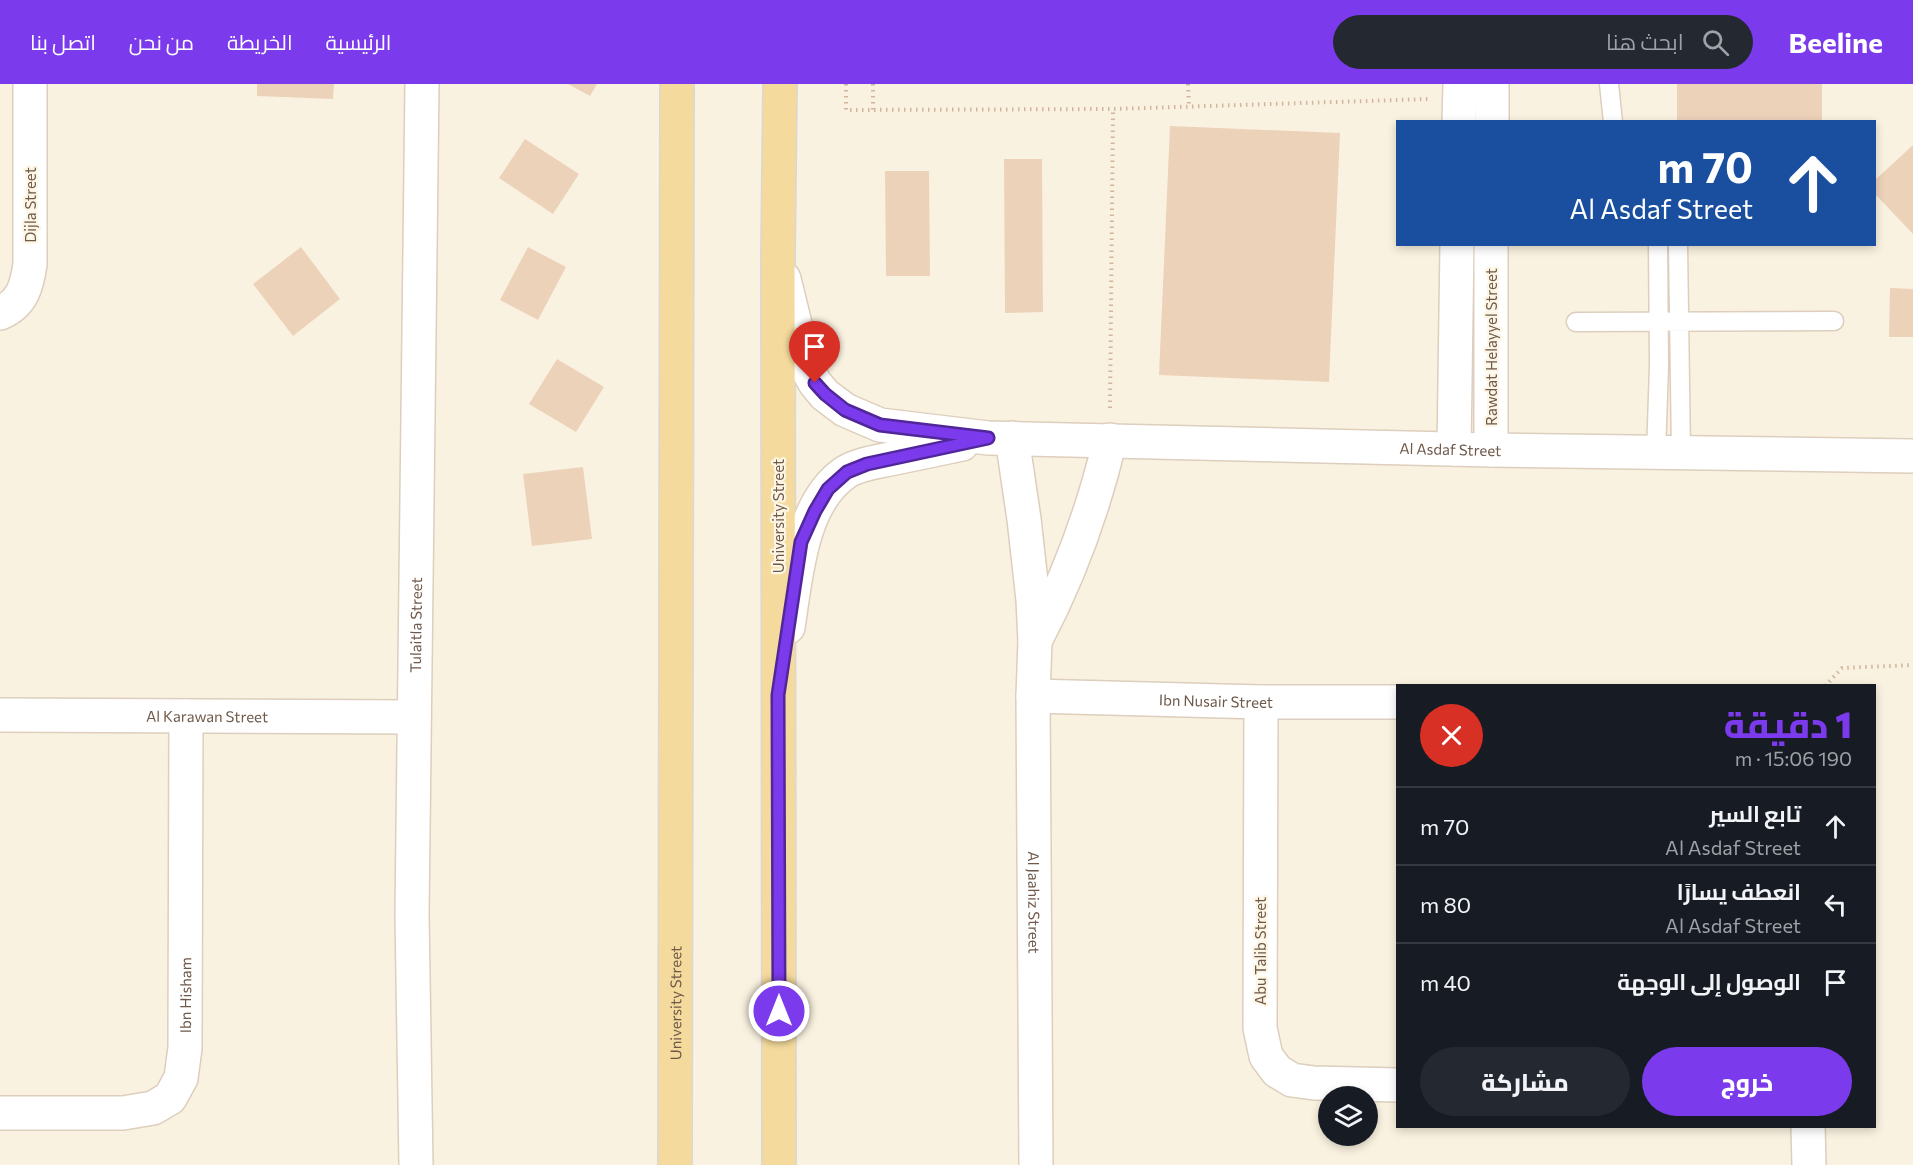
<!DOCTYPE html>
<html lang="ar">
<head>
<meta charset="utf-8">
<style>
	:root { --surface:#171b24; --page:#242831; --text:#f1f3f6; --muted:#9ea1a6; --line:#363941; --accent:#7c3aed }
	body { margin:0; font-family:Commissioner,Cairo,sans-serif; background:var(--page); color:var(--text); direction:rtl; height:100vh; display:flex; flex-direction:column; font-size:22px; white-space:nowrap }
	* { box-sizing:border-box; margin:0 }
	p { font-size:20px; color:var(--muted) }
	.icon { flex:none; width:33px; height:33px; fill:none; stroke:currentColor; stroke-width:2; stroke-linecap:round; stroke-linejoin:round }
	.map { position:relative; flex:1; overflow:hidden; direction:ltr }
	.side { position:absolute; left:1396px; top:600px; width:480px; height:444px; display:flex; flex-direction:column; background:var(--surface); border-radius:0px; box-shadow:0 3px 9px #0003; direction:rtl }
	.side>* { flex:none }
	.banner { position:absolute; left:1396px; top:36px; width:480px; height:126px; border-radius:0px; box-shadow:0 3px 9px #0003; direction:rtl; background:#1a4fa0; color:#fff; overflow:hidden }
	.buttons { position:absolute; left:1318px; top:1002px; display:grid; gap:12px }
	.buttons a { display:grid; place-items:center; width:60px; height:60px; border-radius:50%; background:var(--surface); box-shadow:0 3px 9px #0003; font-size:30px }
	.pin { position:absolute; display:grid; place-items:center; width:51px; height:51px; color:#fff; margin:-62px -26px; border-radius:50% 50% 50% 0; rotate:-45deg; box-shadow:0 0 6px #0007 }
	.pin .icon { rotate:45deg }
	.me { position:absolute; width:66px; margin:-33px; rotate:0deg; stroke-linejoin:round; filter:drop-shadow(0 0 4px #0008) }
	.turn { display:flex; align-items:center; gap:21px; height:126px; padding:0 24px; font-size:27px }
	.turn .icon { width:78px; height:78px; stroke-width:2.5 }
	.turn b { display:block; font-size:42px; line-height:51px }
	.round { display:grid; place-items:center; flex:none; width:63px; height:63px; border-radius:32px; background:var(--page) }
	.summary { display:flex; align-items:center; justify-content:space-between; height:102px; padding:0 24px }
	h1 { font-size:36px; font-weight:800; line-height:45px; color:var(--accent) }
	.action { display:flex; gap:12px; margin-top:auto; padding:12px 24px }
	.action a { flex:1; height:69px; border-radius:36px; background:var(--accent); color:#fff; font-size:24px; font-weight:800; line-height:69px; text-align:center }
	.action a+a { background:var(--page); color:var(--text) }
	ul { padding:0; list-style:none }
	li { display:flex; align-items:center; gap:18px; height:78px; padding:0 24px; border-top:2px solid var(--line) }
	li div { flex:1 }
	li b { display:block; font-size:22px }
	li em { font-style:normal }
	header { display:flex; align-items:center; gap:36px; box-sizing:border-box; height:84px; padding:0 30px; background:var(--accent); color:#fff }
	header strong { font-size:28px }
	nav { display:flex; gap:33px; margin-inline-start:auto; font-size:21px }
	.search { width:420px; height:54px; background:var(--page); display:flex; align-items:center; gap:15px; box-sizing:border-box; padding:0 21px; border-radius:33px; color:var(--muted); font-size:22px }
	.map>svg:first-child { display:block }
</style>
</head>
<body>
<header>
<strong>Beeline</strong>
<div class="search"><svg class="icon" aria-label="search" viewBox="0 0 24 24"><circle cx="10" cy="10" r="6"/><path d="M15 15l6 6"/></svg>ابحث هنا</div>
<nav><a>الرئيسية</a><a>الخريطة</a><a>من نحن</a><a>اتصل بنا</a></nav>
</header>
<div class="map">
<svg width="1913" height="1081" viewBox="0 0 1913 1081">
	<rect width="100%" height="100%" fill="#faf2e0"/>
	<path fill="#edd2ba" d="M257,0H334L333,15L257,12Z
		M568,0H597L590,12Z
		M1677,0H1822V38H1677Z
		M1170,42L1340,49L1329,298L1159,291Z
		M525,55L579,90L553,130L499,94Z
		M1913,61V150L1875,110V96Z
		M1004,75H1042L1043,228L1005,229Z
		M885,87H929L930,192H886Z
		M301,163L340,215L293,252L253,200Z
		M528,163L566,183L538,236L500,216Z
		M1890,204L1913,205V253H1889Z
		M557,275L604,303L576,348L529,320Z
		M583,383L592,455L532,462L523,390Z"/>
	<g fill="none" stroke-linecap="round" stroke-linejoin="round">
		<g stroke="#ddcebd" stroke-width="21">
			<path id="service" d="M1609,0L1613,38
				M1678,160L1681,369
				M1576,238L1834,237
				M1656,369L1659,282L1658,160"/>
		</g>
		<g stroke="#ddcebd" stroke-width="36">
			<g id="minor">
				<path d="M1459,38L1460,0"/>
				<path d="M1492,38V0"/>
				<path id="s1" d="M784,195L805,281L815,299L825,311L845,326L880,341L988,354L1491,366L1913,372"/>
				<path d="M0,229C22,220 27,202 30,180V0"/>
				<path id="s2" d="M1012,354L1024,435L1033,516L1035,557L1033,612L1036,1081"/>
				<path d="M1454,365L1457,160"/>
				<path d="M1491,366V160"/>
				<path d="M788,543C796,494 800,419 846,388C859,380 876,378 890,375C914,370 938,365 962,360"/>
				<path d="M1035,557C1070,491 1093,428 1110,356"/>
				<path id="s3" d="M1033,612L1261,618H1398"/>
				<path d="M1261,618L1260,944L1266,972L1277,987L1292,996L1314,999L1398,1001"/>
				<path id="s4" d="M0,631L414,633"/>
				<path id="s5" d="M0,1029H123L153,1024L170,1014L181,994L185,964L186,632"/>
				<path d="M1808,1042L1809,1081"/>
				<path id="s6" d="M416,1081L412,830L422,0"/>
			</g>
		</g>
		<g stroke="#dcd7d4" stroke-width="36">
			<g id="primary">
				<path id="s7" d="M675,1081L677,0"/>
				<path d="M779,1081L778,171L780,0"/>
			</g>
		</g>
		<path stroke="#d1b59e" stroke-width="4" stroke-dasharray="1.5 4.5" stroke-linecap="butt" d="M846,0V26L1113,25L1429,15
			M873,0V26
			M1188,0L1189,22
			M1110,324L1113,25
			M1825,602L1842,584L1913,581"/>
		<use href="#service" stroke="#fff" stroke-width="18"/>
		<use href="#minor" stroke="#fff" stroke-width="33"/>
		<use href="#primary" stroke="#f4da9c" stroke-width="33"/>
	</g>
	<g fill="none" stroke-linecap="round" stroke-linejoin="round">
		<g stroke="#51269a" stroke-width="15">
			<path id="route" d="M779,927L778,611L801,458L815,427L828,405L847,388L867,380L988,354L880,341L845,326L825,310L815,299"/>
		</g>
		<use href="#route" stroke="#7c3aed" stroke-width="10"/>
	</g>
	<g text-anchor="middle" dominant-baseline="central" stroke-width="4.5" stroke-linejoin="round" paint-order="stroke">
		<g font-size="15" fill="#6e594a" stroke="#fdf6e5">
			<text transform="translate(30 121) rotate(-90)">Dijla Street</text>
			<text transform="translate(1491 263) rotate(-90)">Rawdat Helayyel Street</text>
			<text stroke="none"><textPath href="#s1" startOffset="759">Al Asdaf Street</textPath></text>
			<text transform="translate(778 432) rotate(-90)">University Street</text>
			<text stroke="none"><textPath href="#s6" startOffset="540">Tulaitla Street</textPath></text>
			<text stroke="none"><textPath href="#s3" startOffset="183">Ibn Nusair Street</textPath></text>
			<text stroke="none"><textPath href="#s4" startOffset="207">Al Karawan Street</textPath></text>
			<text stroke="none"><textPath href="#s2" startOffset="466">Al Jaahiz Street</textPath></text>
			<text transform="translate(1260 867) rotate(-90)">Abu Talib Street</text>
			<text stroke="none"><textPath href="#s5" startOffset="279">Ibn Hisham</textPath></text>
			<text stroke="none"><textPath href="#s7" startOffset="162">University Street</textPath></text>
		</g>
	</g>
</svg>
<div class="buttons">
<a><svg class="icon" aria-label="layers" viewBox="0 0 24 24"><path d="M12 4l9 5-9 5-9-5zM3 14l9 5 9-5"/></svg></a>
</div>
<div class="pin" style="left:815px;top:299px;background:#d93025"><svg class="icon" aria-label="arrive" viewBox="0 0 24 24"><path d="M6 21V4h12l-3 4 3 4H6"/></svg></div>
<svg class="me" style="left:779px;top:927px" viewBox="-20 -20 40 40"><circle r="17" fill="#7c3aed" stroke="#fff" stroke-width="3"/><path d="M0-11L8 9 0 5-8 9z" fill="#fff"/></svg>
<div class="banner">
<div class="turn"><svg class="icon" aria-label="ahead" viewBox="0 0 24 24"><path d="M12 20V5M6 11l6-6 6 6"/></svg><div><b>70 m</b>Al Asdaf Street</div></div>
</div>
<section class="side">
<div class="summary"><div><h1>1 دقيقة</h1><p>190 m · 15:06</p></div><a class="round" style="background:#d93025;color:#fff"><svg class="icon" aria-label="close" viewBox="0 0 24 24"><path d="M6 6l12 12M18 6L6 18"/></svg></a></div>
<ul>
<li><svg class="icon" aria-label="ahead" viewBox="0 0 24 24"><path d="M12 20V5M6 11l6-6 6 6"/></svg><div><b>تابع السير</b><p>Al Asdaf Street</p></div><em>70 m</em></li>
<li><svg class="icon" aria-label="left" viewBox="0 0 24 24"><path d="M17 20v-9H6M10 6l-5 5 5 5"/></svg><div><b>انعطف يسارًا</b><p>Al Asdaf Street</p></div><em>80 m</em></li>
<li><svg class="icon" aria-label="arrive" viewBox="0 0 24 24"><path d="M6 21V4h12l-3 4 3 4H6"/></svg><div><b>الوصول إلى الوجهة</b></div><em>40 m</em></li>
</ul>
<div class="action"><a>خروج</a><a>مشاركة</a></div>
</section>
</div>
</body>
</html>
